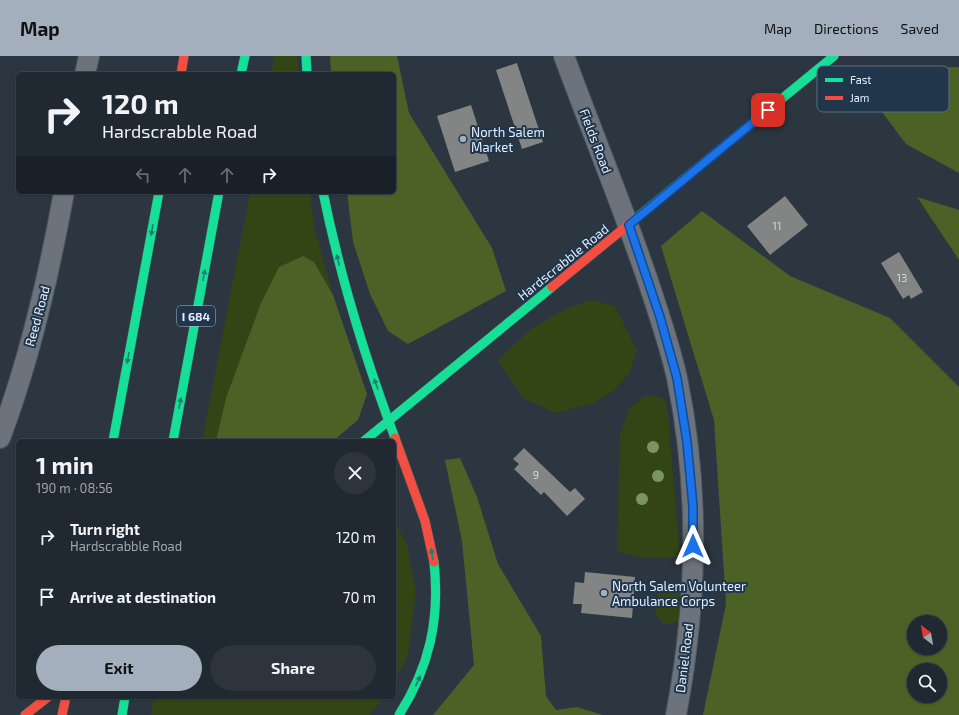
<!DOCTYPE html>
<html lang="en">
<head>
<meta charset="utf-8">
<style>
	:root { --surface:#202831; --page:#2d343d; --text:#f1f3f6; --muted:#a2a6ab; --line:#3d444d; --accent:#a3afbc }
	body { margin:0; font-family:"Exo 2",sans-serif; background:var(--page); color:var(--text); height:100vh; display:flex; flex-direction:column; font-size:15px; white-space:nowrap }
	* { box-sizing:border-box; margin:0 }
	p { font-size:13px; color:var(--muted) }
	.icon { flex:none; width:22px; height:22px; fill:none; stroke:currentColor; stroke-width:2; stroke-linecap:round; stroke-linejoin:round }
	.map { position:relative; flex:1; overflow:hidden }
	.sheet { position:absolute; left:16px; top:383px; width:380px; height:260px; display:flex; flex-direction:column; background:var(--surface); border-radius:6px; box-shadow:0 1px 3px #0004,0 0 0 1px var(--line) }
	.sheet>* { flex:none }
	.top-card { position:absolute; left:16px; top:16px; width:380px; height:122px; border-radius:6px; box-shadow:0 1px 3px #0004,0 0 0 1px var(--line); background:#202831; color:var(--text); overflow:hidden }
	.needle { width:26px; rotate:329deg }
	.buttons { position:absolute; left:907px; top:559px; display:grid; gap:8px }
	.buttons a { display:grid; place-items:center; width:40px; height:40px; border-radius:50%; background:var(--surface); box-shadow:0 1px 3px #0004,0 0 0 1px var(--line); font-size:20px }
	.pin { position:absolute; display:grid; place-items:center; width:34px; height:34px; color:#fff; margin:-17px; border-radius:8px; box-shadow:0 2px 6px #0006 }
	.me { position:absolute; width:44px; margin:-22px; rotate:0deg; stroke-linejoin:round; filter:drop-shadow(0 0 3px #0008) }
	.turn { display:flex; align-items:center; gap:14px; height:84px; padding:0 20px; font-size:18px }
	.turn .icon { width:52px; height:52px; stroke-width:2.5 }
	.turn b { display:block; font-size:28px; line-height:34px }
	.lanes { display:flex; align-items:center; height:38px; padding:0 20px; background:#0003; justify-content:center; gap:20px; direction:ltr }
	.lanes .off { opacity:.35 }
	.round { display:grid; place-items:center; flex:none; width:42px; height:42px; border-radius:21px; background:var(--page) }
	.summary { display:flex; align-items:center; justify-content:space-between; height:68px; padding:0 20px }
	h1 { font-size:24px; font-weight:700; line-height:30px }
	.primary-button { display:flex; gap:8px; margin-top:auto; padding:8px 20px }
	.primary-button a { flex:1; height:46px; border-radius:24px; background:var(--accent); color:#111; font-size:16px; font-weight:700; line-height:46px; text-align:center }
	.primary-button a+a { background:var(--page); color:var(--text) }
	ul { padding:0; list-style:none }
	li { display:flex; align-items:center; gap:12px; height:60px; padding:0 20px }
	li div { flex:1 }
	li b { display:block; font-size:15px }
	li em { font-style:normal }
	header { display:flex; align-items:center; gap:24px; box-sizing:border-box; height:56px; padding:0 20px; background:var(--accent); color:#111 }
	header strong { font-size:19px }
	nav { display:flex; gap:22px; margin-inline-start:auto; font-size:14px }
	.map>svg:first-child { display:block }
</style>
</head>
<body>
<header>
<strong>Map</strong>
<nav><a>Map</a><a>Directions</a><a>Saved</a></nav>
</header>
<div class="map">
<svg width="959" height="659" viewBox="0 0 959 659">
	<rect width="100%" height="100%" fill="#2b3641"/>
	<path fill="#334514" d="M274,0H297L298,18H271Z
		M250,136H310L314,170L333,239L314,206L303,200L279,211L216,385H202Z
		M591,244L615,250L637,295L629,318L612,336L591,348L555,357L523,342L498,304L532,272L567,252Z
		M651,339L662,342L667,348L680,501C659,503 637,503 617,495L620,377L630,352L643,341Z
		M394,465L407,488L416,536L408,599L394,625Z
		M669,525L677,527L679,530V565L670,568L663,567L656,559C657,544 654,533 669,525Z
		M154,641H385L369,659H151Z"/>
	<path fill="#4b6126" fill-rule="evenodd" d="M330,0H397L409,57L492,192L506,235L408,288L388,275L370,238L353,186L347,136H394V18H331Z
		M959,11V117L906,88L873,44L874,12Z
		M917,141L959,154V204Z
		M702,155L790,220L890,262L959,331V659H703L726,548L714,364L661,190ZM914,566H940V592H914ZM914,614H940V640H914Z
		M303,200L314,206L333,239L367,338L358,364L333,385H216L226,342L261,247L279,211Z
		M460,402L477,441L498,508L541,580L546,640L556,654L577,651L603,659H433L474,609L462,485L445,404Z"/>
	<path fill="#838484" d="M517,7L543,86L522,93L496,14Z
		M471,49L489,105L455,116L437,60Z
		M785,140L808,169L770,199L747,170Z
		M899,196L923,236L911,243L909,239L903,243L881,207Z
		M524,392L570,436L575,432L585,443L567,460L544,436L541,439L514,413L519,408L513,403Z
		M585,516L635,521L632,562L581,557L582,548H573L575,526L584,527Z"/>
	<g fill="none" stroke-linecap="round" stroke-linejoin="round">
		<g stroke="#4a545e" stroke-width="22">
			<path id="street" d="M564,0C592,76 623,151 649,228C659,259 670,290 677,322C700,433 697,549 676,659
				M85,18L89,0
				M0,382C30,303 49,219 64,136"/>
		</g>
		<g stroke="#4a545e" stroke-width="10">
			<path id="fast" d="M306,0L307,18
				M241,18L245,0
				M323,136C340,220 365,302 395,382
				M634,164L834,0
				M113,385L159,136
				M173,385L219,136
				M364,385L552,231
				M122,659L125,641
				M399,659C430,610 440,563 434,506"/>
		</g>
		<g stroke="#4a545e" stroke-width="10">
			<path id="jam" d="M181,18L184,0
				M552,231L634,164
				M395,382L425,465L434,506
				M25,659L48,641
				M62,659L66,641"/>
		</g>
		<use href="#street" stroke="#6c737c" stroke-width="20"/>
		<use href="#fast" stroke="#16e098" stroke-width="9"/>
		<use href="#jam" stroke="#f24e42" stroke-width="9"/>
	</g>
	<g fill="#7a9463">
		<circle cx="653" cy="391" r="6"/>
		<circle cx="658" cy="420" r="6"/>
		<circle cx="642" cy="443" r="6"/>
	</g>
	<defs><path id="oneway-solid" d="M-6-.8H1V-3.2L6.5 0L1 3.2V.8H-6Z"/></defs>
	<g fill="#1c826e">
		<use href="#oneway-solid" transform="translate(152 174) rotate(100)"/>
		<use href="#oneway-solid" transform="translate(338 204) rotate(-104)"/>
		<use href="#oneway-solid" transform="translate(204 219) rotate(-79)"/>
		<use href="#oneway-solid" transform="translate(128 302) rotate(100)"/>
		<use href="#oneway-solid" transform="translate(376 328) rotate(-110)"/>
		<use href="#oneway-solid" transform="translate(180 347) rotate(-79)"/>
		<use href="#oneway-solid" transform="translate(432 498) rotate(-100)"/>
		<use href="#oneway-solid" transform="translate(418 625) rotate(-65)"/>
	</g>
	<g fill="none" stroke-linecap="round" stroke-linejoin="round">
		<g stroke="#114b97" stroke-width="10">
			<path id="route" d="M693,490V450L687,386L677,322L660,261L629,169L768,54"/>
		</g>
		<use href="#route" stroke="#1a73e8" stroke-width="7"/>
	</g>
	<g fill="#a3afbc" stroke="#21354b" stroke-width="1.5">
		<circle cx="463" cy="83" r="4"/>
		<circle cx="604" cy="537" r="4"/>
	</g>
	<g text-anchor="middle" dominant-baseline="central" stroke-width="4" stroke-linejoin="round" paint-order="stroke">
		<g font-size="11" fill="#ccd5e0">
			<text x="777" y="169">11</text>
			<text x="902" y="221">13</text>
			<text x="536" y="418">9</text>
		</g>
		<rect fill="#21354b" stroke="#aab8c9" stroke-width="1" x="177" y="250" width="38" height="20" rx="3"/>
		<g font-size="12" font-weight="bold" fill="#e4f0ff">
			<text x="196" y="260">I 684</text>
		</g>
		<g font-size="13" fill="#e4f0ff" stroke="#21354b" text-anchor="start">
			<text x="471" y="76">North Salem<tspan x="471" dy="15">Market</tspan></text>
			<text x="612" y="530">North Salem Volunteer<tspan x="612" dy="15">Ambulance Corps</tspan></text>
		</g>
		<g font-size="13" fill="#e4f0ff" stroke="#21354b">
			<text transform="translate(596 85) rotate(69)">Fields Road</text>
			<text transform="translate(563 206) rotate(-39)">Hardscrabble Road</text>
			<text transform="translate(37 260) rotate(-75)">Reed Road</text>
			<text transform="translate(684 602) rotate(-83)">Daniel Road</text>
		</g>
	</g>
	<rect x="817" y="10" width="132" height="46" rx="6" fill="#21354b" stroke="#5c6d81" stroke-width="1"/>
	<rect x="825" y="22" width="18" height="4" fill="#16e098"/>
	<rect x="825" y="40" width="18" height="4" fill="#f24e42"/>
	<g font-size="11" fill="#e4f0ff">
		<text x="850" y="28">Fast</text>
		<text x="850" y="46">Jam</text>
	</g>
</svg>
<div class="buttons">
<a><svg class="needle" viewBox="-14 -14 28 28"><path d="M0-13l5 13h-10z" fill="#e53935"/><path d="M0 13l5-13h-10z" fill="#a2a6ab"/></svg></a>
<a><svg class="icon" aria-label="search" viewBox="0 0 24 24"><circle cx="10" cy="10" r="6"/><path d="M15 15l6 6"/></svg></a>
</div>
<div class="pin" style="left:768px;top:54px;background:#d93025"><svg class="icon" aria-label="arrive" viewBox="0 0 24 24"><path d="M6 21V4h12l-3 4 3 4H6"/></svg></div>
<svg class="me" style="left:693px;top:490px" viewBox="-20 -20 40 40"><path d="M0-17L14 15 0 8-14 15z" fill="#1a73e8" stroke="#fff" stroke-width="4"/></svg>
<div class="top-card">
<div class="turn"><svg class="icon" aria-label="right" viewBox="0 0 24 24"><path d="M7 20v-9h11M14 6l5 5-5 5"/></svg><div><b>120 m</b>Hardscrabble Road</div></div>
<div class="lanes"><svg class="icon off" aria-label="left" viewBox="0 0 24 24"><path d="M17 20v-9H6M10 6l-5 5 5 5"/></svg><svg class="icon off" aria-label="ahead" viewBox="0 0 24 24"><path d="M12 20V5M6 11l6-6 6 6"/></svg><svg class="icon off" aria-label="ahead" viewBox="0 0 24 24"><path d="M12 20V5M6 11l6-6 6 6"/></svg><svg class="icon" aria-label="right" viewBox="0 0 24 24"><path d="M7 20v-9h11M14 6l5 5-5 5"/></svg></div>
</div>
<section class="sheet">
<div class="summary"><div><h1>1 min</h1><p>190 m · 08:56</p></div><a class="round"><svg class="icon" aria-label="close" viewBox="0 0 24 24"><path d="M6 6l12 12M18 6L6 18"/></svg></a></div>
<ul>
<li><svg class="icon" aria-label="right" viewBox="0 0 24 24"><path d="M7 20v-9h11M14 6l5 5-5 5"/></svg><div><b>Turn right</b><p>Hardscrabble Road</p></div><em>120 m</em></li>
<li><svg class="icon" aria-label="arrive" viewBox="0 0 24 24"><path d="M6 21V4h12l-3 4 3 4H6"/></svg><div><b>Arrive at destination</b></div><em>70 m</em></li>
</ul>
<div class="primary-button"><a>Exit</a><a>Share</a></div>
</section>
</div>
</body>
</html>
